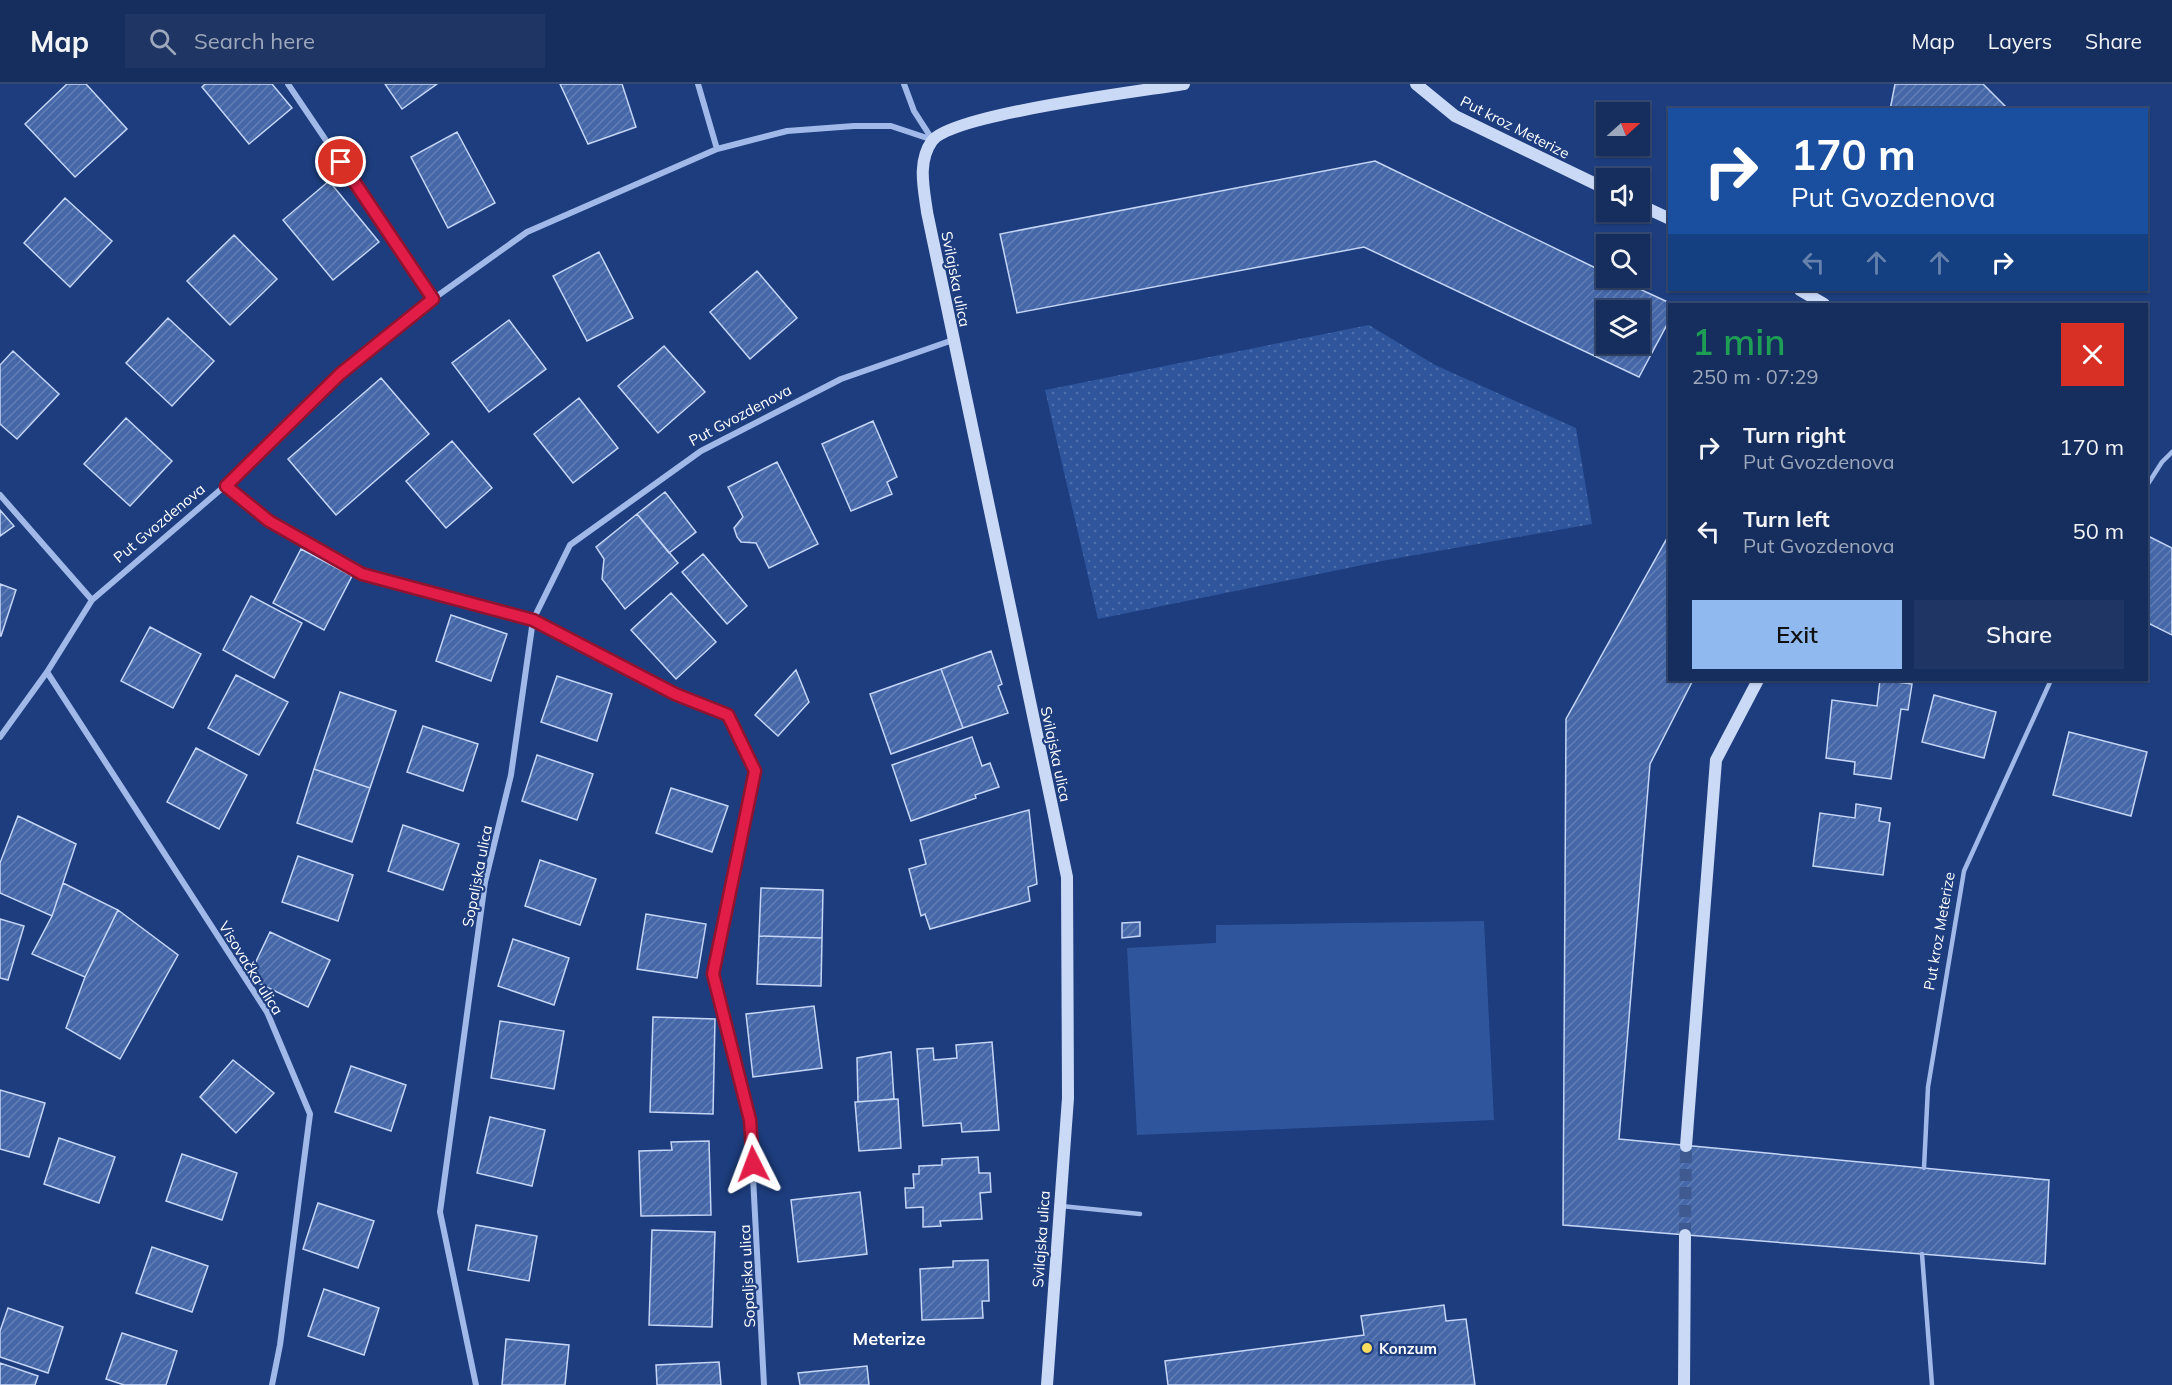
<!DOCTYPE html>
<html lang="en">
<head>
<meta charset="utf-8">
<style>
	:root { --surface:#162e5e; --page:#1f3664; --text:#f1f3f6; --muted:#9ea8bc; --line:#354a73; --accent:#90b9f0 }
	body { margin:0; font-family:Mulish,sans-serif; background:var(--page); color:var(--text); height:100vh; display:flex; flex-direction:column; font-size:22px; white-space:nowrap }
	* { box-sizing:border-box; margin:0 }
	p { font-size:20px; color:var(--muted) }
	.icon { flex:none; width:33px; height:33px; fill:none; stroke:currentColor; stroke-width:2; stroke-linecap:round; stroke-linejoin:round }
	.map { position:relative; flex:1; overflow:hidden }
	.details { position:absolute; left:1668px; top:219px; width:480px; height:378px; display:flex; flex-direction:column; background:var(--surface); border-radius:0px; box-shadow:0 2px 4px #0004,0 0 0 2px var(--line) }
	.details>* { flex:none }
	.banner { position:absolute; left:1668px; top:24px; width:480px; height:183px; border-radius:0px; box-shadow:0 2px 4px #0004,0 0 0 2px var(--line); background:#1a4fa0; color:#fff; overflow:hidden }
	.needle { width:39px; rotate:69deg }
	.buttons { position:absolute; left:1596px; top:18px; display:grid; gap:12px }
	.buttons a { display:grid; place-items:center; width:54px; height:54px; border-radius:0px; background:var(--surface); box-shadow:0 2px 4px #0004,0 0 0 2px var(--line); font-size:30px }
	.pin { position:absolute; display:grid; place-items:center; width:51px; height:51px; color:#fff; margin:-26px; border:3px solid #fff; border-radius:50%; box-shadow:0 2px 6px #0007 }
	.me { position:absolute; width:66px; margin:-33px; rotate:357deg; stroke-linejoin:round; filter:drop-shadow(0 0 4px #0008) }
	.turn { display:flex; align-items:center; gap:21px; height:126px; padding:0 24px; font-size:27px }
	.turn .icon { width:78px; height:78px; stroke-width:2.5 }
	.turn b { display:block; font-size:42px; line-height:51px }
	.lanes { display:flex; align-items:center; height:57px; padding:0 24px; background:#0003; justify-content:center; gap:30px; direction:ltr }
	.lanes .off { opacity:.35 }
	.round { display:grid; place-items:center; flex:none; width:63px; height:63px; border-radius:0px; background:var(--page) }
	.overview { display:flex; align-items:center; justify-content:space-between; height:102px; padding:0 24px }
	h1 { font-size:36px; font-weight:600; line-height:45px; color:#1e9e55 }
	.cta { display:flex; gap:12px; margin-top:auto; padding:12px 24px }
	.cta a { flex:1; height:69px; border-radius:0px; background:var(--accent); color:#111; font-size:24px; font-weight:600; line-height:69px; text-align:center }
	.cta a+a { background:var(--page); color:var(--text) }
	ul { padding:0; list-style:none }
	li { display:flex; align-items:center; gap:18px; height:84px; padding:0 24px }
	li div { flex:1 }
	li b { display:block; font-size:22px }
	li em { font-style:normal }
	header { display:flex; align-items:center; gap:36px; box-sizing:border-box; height:84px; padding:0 30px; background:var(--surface); border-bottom:2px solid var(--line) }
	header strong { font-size:28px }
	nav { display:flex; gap:33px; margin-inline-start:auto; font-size:21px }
	.search { width:420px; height:54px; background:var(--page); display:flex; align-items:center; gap:15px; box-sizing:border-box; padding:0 21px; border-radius:0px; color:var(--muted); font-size:22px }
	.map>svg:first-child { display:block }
</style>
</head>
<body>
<header>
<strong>Map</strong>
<div class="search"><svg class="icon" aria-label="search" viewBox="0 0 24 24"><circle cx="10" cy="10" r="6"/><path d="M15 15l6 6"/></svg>Search here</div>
<nav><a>Map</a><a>Layers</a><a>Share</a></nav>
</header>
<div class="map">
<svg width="2172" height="1301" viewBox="0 0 2172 1301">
	<defs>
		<pattern id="park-dots" width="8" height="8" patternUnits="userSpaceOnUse" patternTransform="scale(1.5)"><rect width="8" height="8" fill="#2f559d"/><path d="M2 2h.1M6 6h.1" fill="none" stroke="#4e6eac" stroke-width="1.8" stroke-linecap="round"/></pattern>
		<pattern id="building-hatch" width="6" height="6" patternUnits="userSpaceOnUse" patternTransform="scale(1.5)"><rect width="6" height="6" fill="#4567a8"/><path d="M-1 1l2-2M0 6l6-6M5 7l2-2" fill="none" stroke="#617eb5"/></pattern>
	</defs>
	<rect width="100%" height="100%" fill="#1d3d7e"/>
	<path fill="url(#park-dots)" d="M1369,241L1435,281L1576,344L1592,440L1387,476L1098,535L1045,306Z"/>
	<path fill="#2f559d" d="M1484,837L1494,1036L1137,1051L1127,864L1216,859V841Z"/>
	<path fill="url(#building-hatch)" stroke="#c4d5f6" stroke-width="1.5" fill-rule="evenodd" d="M67,0H86L127,45L75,93L25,40Z
		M205,0H272L292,24L249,60L202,3Z
		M385,0H437L402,25Z
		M560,0H622L636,43L588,60Z
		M1895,0H1983L2009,26H1890Z
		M457,48L495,119L448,144L411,73Z
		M1375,77L1606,189V194H1616L1672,220H1670V235L1639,293L1364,163L1017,229L1000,150ZM1606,226H1640V260H1606Z
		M329,97L379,158L333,196L283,136Z
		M65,114L112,157L70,203L24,159Z
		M234,151L277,195L230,241L187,197Z
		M599,168L633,234L587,257L553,192Z
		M757,187L797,234L750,275L710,228Z
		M168,234L214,277L172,322L126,279Z
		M509,236L546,285L489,328L452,279Z
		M664,262L705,308L658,349L618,302Z
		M13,267L59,310L17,355L0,340V281Z
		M381,294L429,350L336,431L288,375Z
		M579,314L618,364L573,399L534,350Z
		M126,334L172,377L130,422L84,380Z
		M873,337L897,393L887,398L892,410L851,427L822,360Z
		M452,357L492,404L446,444L406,397Z
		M777,378L818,460L769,484L756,459L741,458L737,453L734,444L743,433L728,403Z
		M665,408L696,448L669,469L637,430Z
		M0,426L14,442L0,452Z
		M637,430L678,479L625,525L602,495L604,475L596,463Z
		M1670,449V596H1693L1650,680L1619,1055L2049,1096L2045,1180L1563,1141L1566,635Z
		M2146,451L2172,464V551L2146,538Z
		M301,465L352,492L324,546L273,519Z
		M703,470L747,522L727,540L682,488Z
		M0,500L16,506L1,552H0Z
		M671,509L716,558L676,595L631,546Z
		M251,512L302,539L274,594L223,566Z
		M451,531L507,550L491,597L436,577Z
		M150,543L201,570L173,624L121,597Z
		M991,567L1002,600L998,602L1008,629L963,644L941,585Z
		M941,585L963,644L891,670L870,610Z
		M796,586L809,618L778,652L755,631Z
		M236,591L288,618L259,671L208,644Z
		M557,592L612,610L597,657L541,638Z
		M1880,596L1912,600L1908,626L1901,625L1891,695L1854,690L1855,678L1826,674L1832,616L1877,622Z
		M340,608L396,627L370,704L314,685Z
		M1934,611L1996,628L1984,674L1922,658Z
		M423,642L478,660L463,707L407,688Z
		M2069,648L2147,668L2131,732L2053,711Z
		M972,653L982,682L990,679L999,703L975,711L976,714L911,737L892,681Z
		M196,664L247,691L219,745L167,718Z
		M537,671L593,690L577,736L522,717Z
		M314,685L370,704L352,758L297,739Z
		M671,704L728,722L712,768L656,749Z
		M1856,720L1881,724L1879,737L1890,739L1883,791L1813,782L1820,729L1855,734Z
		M1029,726L1037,800L1028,803L1030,817L930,845L925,830L921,832L909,785L926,780L920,756Z
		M18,732L76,760L52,832L0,809V779Z
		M403,741L459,760L443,806L388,787Z
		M298,772L353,791L338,837L282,818Z
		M540,776L596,795L580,841L525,822Z
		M63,799L118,826L85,893L32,870L52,832Z
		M761,804L823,806L822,854L759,852Z
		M118,826L178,871L120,975L66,944L85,893Z
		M646,830L706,840L697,894L637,885Z
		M0,835L24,842L8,896L0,894Z
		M1140,838V852L1122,854V839Z
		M270,848L330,876L308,923L248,894Z
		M759,852L822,854L821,902L757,900Z
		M513,855L569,874L554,921L498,902Z
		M814,922L822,984L753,993L746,930Z
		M653,933L715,935L713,1030L650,1028Z
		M500,937L564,947L554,1005L491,994Z
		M992,958L999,1046L962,1048L961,1039L923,1042L917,965L933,964L934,976L957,974L956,961Z
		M891,968L894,1015L858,1018L857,974Z
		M233,976L274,1009L236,1049L200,1013Z
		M351,982L406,1001L391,1047L335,1028Z
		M0,1006L45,1019L29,1073L0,1065Z
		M898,1015L901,1064L859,1067L855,1018Z
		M490,1033L545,1046L532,1102L477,1089Z
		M59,1054L115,1073L99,1119L44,1100Z
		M709,1057L711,1131L641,1132L639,1067L672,1066L671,1058Z
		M182,1070L237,1089L222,1136L166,1117Z
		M978,1073L979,1089H990L991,1108L980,1109L982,1135L940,1137L941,1142L923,1143V1123L906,1124L905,1104H914L913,1090H919V1082L942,1081V1075Z
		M860,1108L867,1170L798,1178L791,1116Z
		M318,1119L374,1137L358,1184L303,1165Z
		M476,1141L537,1152L529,1197L468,1186Z
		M652,1146L715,1148L712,1243L649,1241Z
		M152,1163L208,1182L192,1228L136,1209Z
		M988,1176L989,1217H982L983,1234L922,1236L920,1185L953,1183V1177Z
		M324,1205L379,1224L364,1271L308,1252Z
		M1444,1221L1446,1237L1466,1235L1475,1301H1168L1165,1277L1364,1251L1361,1232Z
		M8,1224L63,1243L48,1289L0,1273V1247Z
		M122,1249L177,1267L166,1301H124L106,1295Z
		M506,1255L569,1261L565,1301H502Z
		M719,1278L721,1301H657L656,1281Z
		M0,1279L38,1292L35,1301H0Z
		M867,1282L869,1301H800L798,1289Z"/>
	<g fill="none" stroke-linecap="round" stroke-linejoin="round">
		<path stroke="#3f5a91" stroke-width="12" stroke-dasharray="12 6" stroke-linecap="butt" d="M1685,1151L1686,1062"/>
		<path stroke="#a0b9e8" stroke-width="4.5" d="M2146,403L2162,378L2172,368
			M1924,1084L1928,1003L1964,787L2051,596
			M1061,1122L1140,1130
			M1922,1170L1932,1301"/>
		<path stroke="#a0b9e8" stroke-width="6" d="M288,0L433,215
			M698,0L717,65
			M904,0L914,27L932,55
			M226,401L269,437L362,490L533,536L674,610L728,631L755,687L713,890L750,1036L764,1301
			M0,411L92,516
			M47,588L267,928L310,1030L280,1261L272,1301
			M0,653L47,588L92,516L226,401L340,290L433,215L527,148L717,65L787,47L854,42H891L933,56
			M476,1301L440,1128L485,798L511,691L533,536L570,461L701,367L841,295L953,256"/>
		<path stroke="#cad9f6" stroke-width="12" d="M1416,0L1455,32L1606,105
			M1640,121L1670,135
			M1800,206L1824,220
			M1686,1062L1716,676L1758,596
			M1047,1301L1068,1014L1067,793L927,128C924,105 917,78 932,57C952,30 1143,7 1184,0
			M1684,1301L1685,1151"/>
	</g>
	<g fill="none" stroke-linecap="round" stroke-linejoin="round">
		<g stroke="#92132f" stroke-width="15">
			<path id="route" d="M341,78L433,215L340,290L226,402L269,437L362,490L533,536L675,610L728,631L755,687L713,890L750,1036L753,1080"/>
		</g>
		<use href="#route" stroke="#e11d48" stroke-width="10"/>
	</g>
	<circle fill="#f8dc5e" stroke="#1d3d7e" stroke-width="2" cx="1367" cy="1264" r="6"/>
	<g text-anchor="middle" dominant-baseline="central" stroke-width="4.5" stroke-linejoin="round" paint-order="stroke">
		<g font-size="15" fill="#fff" stroke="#1d3d7e">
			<text transform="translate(1515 43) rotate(27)">Put kroz Meterize</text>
			<text transform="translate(956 195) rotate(79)">Svilajska ulica</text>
			<text transform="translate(740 331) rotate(-28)">Put Gvozdenova</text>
			<text transform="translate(159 439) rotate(-40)">Put Gvozdenova</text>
			<text transform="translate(1056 670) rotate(78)">Svilajska ulica</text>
			<text transform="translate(477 792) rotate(-79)">Sopaljska ulica</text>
			<text transform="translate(1939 847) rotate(-80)">Put kroz Meterize</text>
			<text transform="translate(251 884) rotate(58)">Visovačka ulica</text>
			<text transform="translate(1041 1155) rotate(-86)">Svilajska ulica</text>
			<text transform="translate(747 1192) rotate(-93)">Sopaljska ulica</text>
		</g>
		<g font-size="15" font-weight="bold" fill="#fff" stroke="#1d3d7e" text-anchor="start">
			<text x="1379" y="1264">Konzum</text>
		</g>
		<g font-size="18" font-weight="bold" fill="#fff" stroke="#1d3d7e">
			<text x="889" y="1254">Meterize</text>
		</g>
	</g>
</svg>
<div class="buttons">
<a><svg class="needle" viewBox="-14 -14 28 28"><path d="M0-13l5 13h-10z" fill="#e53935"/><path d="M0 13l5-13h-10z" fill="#9ea8bc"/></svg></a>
<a><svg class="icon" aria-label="sound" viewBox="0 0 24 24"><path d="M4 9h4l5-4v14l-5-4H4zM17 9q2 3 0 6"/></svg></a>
<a><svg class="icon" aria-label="search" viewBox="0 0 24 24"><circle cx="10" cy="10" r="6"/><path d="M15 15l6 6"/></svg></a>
<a><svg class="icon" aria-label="layers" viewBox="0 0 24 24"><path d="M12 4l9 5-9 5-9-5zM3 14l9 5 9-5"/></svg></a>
</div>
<div class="pin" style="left:341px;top:78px;background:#d93025"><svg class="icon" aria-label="arrive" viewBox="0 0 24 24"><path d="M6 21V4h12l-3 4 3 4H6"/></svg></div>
<svg class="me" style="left:753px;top:1080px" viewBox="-20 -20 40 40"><path d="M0-17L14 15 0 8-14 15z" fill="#e11d48" stroke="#fff" stroke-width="4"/></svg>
<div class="banner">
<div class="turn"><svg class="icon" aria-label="right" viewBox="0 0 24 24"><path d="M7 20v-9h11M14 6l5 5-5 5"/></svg><div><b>170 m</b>Put Gvozdenova</div></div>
<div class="lanes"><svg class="icon off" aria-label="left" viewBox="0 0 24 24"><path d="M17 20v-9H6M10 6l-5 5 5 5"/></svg><svg class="icon off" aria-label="ahead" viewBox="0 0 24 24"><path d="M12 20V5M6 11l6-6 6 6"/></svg><svg class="icon off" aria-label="ahead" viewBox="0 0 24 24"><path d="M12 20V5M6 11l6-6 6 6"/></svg><svg class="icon" aria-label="right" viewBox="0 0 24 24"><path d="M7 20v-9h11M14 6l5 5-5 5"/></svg></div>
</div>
<section class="details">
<div class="overview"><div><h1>1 min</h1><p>250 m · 07:29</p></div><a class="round" style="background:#d93025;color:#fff"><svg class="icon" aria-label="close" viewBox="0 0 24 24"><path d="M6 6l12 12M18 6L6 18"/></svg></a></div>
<ul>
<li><svg class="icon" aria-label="right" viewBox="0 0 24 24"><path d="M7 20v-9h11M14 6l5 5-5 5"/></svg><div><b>Turn right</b><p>Put Gvozdenova</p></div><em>170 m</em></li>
<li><svg class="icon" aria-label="left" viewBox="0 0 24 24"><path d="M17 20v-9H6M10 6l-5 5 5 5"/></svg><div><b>Turn left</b><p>Put Gvozdenova</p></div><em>50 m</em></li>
</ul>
<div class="cta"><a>Exit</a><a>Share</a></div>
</section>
</div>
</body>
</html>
